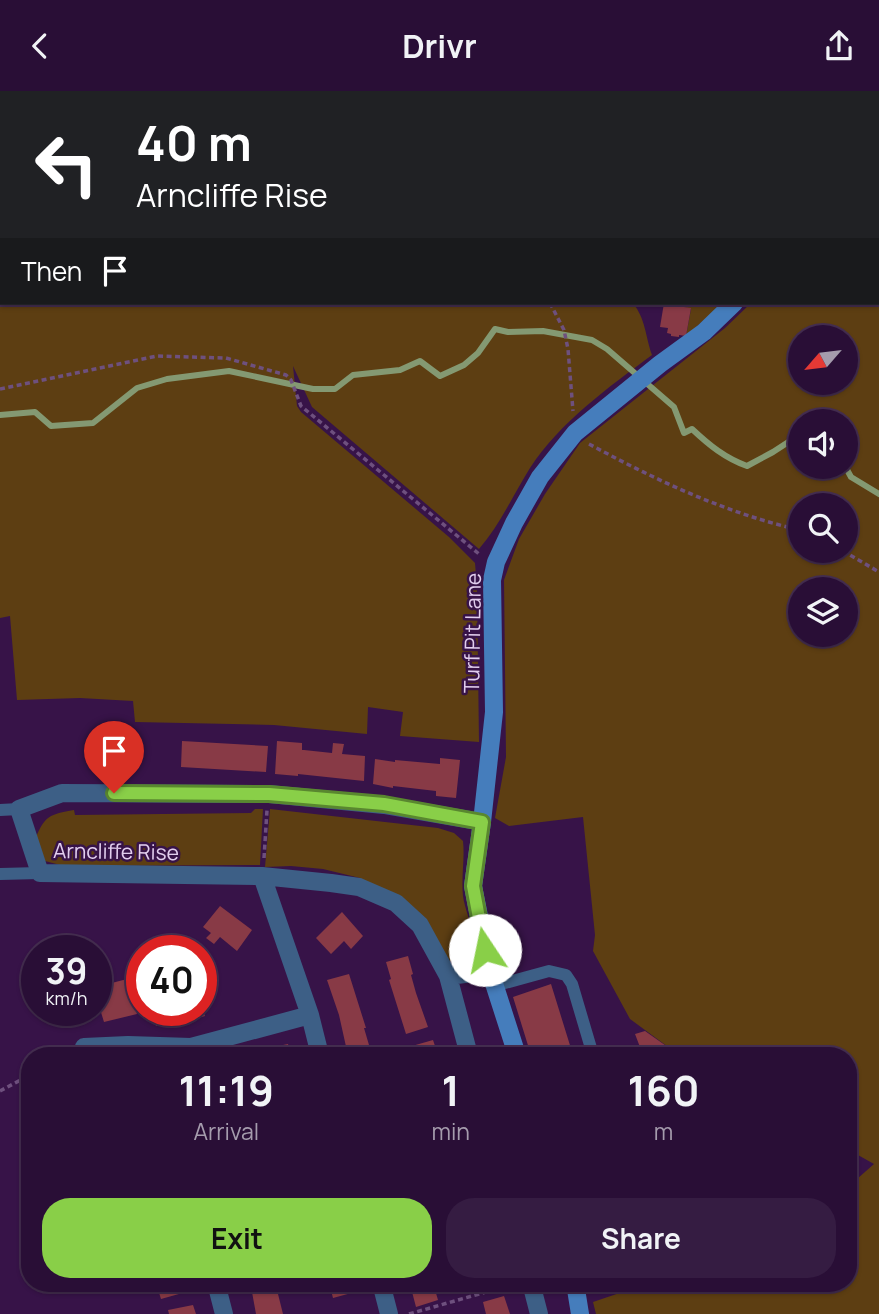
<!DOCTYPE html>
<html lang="en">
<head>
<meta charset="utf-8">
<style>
	:root { --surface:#290e36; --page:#351c42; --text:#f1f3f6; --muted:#a59cad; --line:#452e51; --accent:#89cf48 }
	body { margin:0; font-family:Manrope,sans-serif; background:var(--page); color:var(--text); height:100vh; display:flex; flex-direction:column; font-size:26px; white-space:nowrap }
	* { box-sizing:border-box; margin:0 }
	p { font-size:23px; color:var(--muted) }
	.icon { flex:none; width:38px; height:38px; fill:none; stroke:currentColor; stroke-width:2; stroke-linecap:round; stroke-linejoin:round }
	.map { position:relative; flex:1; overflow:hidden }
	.details { position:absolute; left:21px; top:956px; width:836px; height:245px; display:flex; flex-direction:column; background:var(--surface); border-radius:28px; box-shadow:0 2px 5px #0004,0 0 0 2px var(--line) }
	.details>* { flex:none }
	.banner { position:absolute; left:0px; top:0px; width:880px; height:214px; box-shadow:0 2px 5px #0004,0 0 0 2px var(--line); background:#202124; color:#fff; overflow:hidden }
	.needle { width:46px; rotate:242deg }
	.controls { position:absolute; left:788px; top:234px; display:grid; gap:14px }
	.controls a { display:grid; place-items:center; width:70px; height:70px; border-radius:50%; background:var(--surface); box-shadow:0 2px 5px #0004,0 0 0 2px var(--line); font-size:35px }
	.speed { position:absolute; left:21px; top:844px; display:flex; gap:14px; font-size:35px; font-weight:700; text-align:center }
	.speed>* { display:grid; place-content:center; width:91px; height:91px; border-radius:50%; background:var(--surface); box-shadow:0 2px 5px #0004,0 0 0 2px var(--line); line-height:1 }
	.speed small { font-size:18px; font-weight:400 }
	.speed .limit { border:10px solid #d22; background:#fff; color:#111 }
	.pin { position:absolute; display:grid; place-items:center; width:60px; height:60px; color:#fff; margin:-72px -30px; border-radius:50% 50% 50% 0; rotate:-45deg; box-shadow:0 0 7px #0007 }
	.pin .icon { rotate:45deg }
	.me { position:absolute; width:77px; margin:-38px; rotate:349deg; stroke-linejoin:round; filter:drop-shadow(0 0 5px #0008) }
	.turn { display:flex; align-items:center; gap:24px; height:147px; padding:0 21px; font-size:32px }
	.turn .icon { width:91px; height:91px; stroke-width:2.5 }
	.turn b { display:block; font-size:49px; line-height:60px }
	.then { display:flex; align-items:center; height:66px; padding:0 21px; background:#0003; gap:14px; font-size:26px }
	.eta { display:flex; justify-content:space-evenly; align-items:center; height:119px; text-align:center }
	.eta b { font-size:42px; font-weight:700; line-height:49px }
	.cta { display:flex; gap:14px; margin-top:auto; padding:14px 21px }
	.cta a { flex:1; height:80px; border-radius:28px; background:var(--accent); color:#111; font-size:28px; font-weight:700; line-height:80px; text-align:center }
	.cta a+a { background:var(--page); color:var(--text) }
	header { display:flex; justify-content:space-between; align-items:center; height:91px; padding:0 21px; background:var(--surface); font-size:32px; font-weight:700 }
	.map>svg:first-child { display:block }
</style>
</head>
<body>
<header><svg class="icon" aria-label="back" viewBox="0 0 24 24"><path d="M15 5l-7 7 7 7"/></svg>Drivr<svg class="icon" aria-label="share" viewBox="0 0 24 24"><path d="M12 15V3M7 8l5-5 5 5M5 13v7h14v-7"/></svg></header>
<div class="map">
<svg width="879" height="1223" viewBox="0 0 879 1223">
	<rect width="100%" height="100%" fill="#371348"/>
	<path fill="#5d3e12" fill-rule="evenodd" d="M0,0H856L855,2H2V212H633C646,229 645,244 652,264C609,296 560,331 530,377C513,404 500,434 479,458L312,316L293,275L297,315L301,321L449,446L475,472L477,496L479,651L400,645L403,621L368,616L367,643L274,634L135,631L133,610L80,607L17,609L10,525L0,527Z
		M879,55V1223H596L593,1211L649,1192H849V1095L874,1073L849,1059V964H679L630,928L593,860L595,844L583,726L509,735L495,727L506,666L504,489L519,448L545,403L580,352L725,237L751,212H878ZM800,247H845V292H800ZM800,331H845V376H800ZM800,415H845V460H800ZM800,499H845V544H800Z
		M685,212H723L686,245L691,218L684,216Z
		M255,718H263L260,774L64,775L45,770L35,749C44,725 50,723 74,719L75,724L251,722Z
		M270,718L438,737L454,742L463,750C465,768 461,786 463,805C465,822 482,854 466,866C457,874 451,871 442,866L360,787L323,778L291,775L265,776Z"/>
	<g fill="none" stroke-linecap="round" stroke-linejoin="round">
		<path stroke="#849972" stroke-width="6" d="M0,324L35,321L51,335L93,332L137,297L167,288L229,280L313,298H335L353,284L400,279L420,270L440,285L464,274L478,262L495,238L508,241L543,240L592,249L607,258L674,316L684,342L692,338C709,354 725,367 747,375L773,361L793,348L800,347
			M845,375L851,386L879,403"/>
	</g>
	<path fill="#883a46" d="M664,212H685L684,216L691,217L686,245L679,244V246L671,245V243L667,242L668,237L660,236Z
		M182,650L268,655L266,681L181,676Z
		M277,650L302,652V659H304L332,662L333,652L344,653L342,663L365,665L364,690L298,683V685L275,683Z
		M440,667L460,669L456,707L436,705V700L393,695V697L373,693L375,668L395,671V669L440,673Z
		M220,815L252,839L237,860L220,846L214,853L206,847L211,842L203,836Z
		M342,821L363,845L351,858L344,850L331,863L316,847Z
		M408,865L413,883L411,884L416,902L428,936L406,943L389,889L391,888L386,871Z
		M349,883L366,937H364L369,954L347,960L339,924L327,889Z
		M127,888L137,923L104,931L96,905H98L96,897L106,893L109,896L108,893Z
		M551,893L573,964H531L513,906Z
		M58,919H86L89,929L78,932L76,929L62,932Z
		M151,919H203L205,925L182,932L180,927L156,935Z
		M645,940L679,964H643L635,943Z
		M433,949L438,964H414L412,955Z
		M288,953L291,964H265L263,958Z
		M156,1192H183L186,1201L161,1208Z
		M329,1192H353L355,1201L333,1207Z
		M412,1192H433L438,1209L416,1216L411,1197L413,1196Z
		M276,1195L283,1223H256L252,1201Z
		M504,1205L510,1223H486L483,1211Z
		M193,1214L196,1223H169L168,1219Z"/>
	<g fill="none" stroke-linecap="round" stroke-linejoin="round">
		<path stroke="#6e507e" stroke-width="3.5" stroke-dasharray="5 3.5" stroke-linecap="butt" d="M440,0L441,2
			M550,212L564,239L568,258L573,320
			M0,298L157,265L226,267L286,284L291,289L301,315L479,463
			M589,353C656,389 725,422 800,439
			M843,460L879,481
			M264,767L267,719
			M0,1000L30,984
			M409,1223L514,1193"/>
		<path stroke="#3d5f86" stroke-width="12" d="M0,719L19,718
			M0,783L40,782
			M494,895L549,880L566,884L572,893L593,964"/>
		<path stroke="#3d5f86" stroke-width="18" d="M262,785L310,924L320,964
			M448,885L420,834L396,812L359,796L331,792L262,785L40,782L19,718L62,702L269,703L384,714L482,731
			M84,956L128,954L191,956L310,924
			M469,964L448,885L490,880
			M216,1192L224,1223
			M381,1192L389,1223
			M531,1192L539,1223"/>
		<path stroke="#457dbc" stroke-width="18" d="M867,2L868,0
			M517,964L490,880L473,795L482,731L494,621L492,489L496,471L514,432L540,386L575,342L660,273L704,241L734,212
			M575,1192L580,1223"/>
	</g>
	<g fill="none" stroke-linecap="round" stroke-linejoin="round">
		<g stroke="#59872f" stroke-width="18">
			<path id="route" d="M114,702L269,703L384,713L482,731L473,795L485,859"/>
		</g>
		<use href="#route" stroke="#89cf48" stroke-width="12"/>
	</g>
	<g text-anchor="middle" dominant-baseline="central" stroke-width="5" stroke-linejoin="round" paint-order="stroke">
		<g font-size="21" fill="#e2ceee" stroke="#371348">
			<text transform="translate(472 542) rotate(-89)">Turf Pit Lane</text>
			<text transform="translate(116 760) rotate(1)">Arncliffe Rise</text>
		</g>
	</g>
</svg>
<div class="controls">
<a><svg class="needle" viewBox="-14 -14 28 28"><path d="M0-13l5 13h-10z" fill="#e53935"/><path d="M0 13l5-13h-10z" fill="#a59cad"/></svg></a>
<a><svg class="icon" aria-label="sound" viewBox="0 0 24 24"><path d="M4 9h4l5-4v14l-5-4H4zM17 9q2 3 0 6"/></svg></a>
<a><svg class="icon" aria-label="search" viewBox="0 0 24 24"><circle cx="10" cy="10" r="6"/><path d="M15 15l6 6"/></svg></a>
<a><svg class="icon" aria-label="layers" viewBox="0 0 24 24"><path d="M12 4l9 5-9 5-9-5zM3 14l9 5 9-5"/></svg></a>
</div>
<div class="speed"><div>39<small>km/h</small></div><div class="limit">40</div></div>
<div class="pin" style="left:114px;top:702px;background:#d93025"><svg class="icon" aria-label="arrive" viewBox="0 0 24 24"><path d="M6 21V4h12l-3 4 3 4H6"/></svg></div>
<svg class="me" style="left:485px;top:859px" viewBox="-20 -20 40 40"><circle r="19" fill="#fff"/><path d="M0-13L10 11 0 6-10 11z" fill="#89cf48"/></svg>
<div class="banner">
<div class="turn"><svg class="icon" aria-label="left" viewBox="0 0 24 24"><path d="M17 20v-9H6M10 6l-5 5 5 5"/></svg><div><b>40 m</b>Arncliffe Rise</div></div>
<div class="then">Then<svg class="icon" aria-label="arrive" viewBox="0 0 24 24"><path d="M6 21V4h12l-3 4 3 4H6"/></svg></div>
</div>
<section class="details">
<div class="eta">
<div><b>11:19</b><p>Arrival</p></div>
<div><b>1</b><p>min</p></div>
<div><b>160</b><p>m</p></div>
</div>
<div class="cta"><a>Exit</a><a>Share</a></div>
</section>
</div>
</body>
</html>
